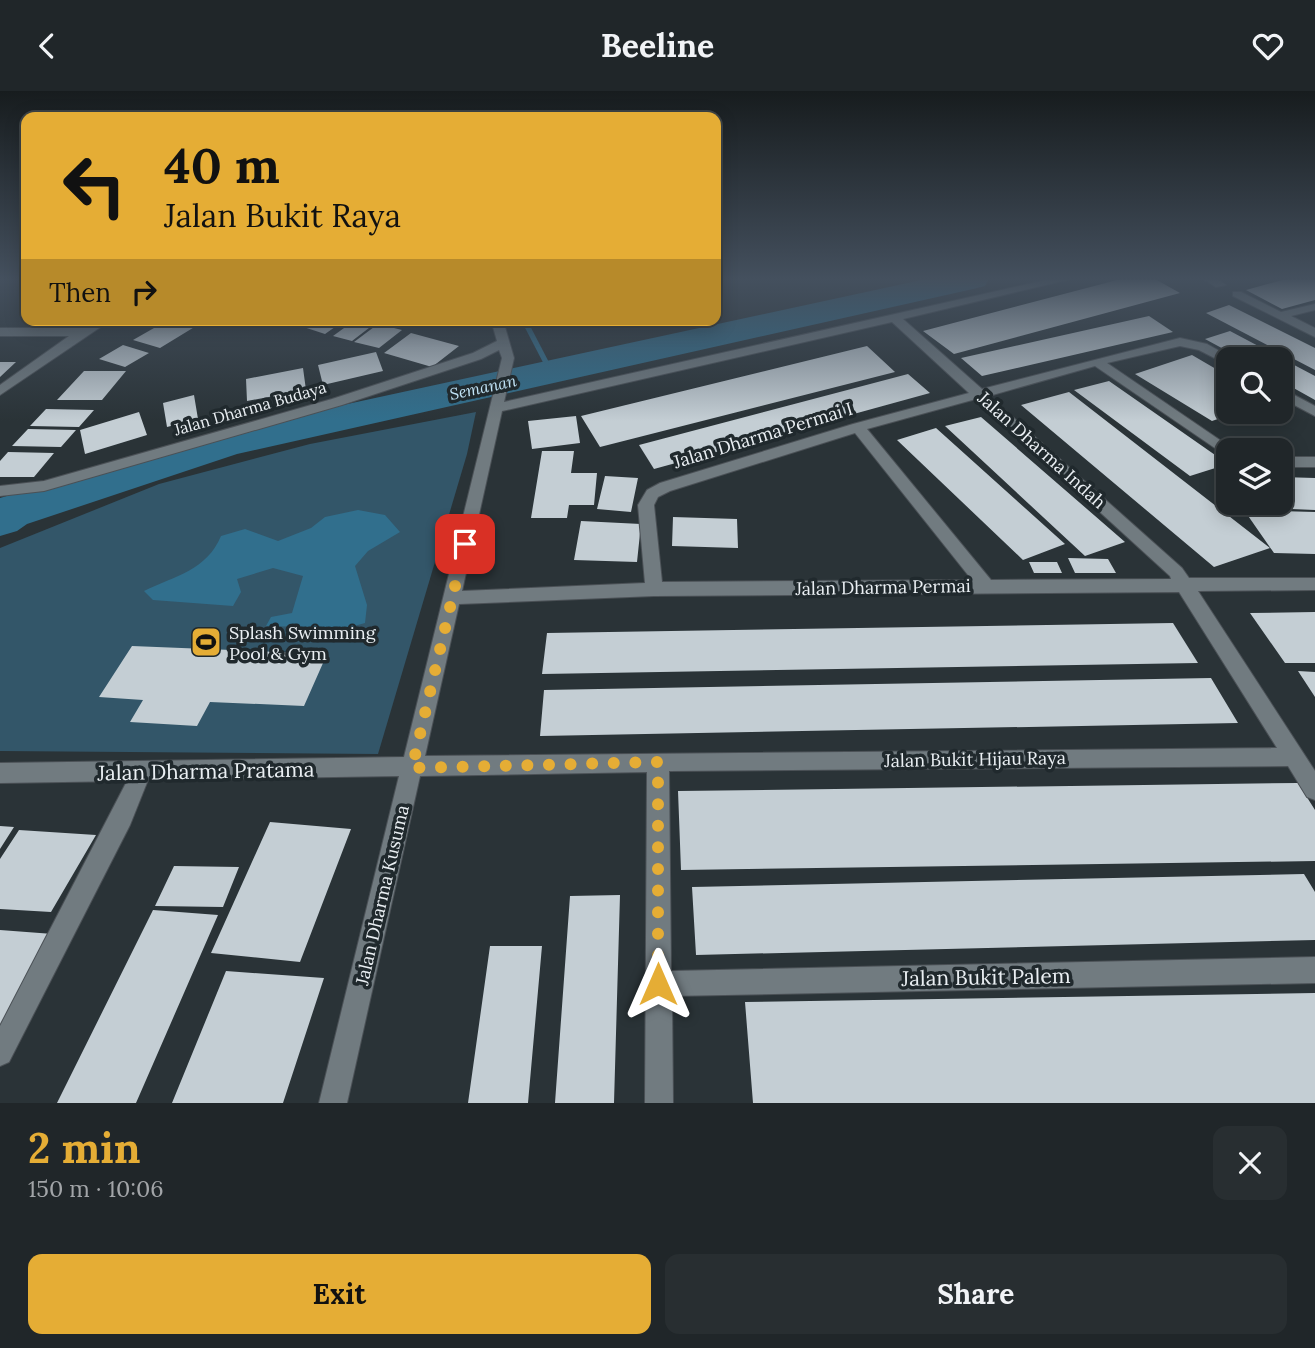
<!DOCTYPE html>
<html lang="en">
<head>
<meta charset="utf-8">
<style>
	:root { --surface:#202629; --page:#282e31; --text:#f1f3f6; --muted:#a2a5a8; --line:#3d4346; --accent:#e5ad35 }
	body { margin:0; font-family:Lora,serif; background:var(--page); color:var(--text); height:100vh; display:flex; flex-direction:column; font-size:26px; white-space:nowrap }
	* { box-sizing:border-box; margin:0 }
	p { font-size:23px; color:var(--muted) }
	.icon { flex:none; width:38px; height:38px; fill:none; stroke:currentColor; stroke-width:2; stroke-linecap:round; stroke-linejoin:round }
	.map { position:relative; height:1012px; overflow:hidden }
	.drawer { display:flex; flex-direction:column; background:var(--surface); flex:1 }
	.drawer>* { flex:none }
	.top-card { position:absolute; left:21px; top:21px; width:700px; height:214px; border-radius:14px; box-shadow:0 4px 18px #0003,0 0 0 2px var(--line); background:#e5ad35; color:#111; overflow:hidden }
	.tools { position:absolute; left:1216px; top:256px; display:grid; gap:14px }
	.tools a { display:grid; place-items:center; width:77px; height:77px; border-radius:14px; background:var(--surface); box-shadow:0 4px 18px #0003,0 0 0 2px var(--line); font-size:35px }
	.pin { position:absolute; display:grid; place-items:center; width:60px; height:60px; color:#fff; margin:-30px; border-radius:14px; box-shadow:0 4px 10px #0006 }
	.me { position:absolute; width:77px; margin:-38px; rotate:0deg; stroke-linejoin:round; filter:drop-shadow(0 0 5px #0008) }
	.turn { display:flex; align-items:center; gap:24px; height:147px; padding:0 28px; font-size:32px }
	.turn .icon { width:91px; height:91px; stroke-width:2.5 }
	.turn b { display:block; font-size:49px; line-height:60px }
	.then { display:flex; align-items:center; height:66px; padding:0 28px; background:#0003; gap:14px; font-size:26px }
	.round { display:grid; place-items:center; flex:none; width:74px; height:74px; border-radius:14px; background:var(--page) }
	.summary { display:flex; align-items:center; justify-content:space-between; height:119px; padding:0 28px }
	h1 { font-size:42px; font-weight:700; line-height:52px; color:var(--accent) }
	.primary-button { display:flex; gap:14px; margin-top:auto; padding:14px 28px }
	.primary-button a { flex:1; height:80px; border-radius:14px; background:var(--accent); color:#111; font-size:28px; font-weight:700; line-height:80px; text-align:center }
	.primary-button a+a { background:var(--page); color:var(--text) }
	header { display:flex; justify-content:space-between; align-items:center; height:91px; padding:0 28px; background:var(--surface); font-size:32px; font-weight:700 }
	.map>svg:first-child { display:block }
</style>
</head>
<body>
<header><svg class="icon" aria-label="back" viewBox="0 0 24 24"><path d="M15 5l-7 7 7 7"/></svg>Beeline<svg class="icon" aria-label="heart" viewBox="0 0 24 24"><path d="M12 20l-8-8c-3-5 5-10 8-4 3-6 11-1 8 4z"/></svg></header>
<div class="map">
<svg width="1315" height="1012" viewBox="0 0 1315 1012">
	<rect width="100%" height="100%" fill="#2a3337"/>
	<path fill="#335669" d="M476,321L467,363L378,663L0,660V457L159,393L310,353Z"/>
	<path fill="#316f8d" d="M358,419L385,424L400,441L368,460L355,475L367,514L365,532L347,537L266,535L271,526L292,522L303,485L273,477L237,488L241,501L233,515L153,509L144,500C175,485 207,479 221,445L245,438L278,450L311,437L325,426Z"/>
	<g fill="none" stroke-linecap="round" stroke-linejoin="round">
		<path fill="#316f8d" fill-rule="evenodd" d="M521,229H527L554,281L553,282H549L548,281Z"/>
		<path fill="#316f8d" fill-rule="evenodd" d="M926,188H989L985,195L973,198L237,363L27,433L17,440L0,445V407L227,339Z"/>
	</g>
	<path fill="#c4ced4" d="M1121,188H1155L1180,202L954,263L923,240Z
		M1315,188V209L1282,218L1246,199L1286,188Z
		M1229,214L1315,257V279L1206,222Z
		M1149,225L1173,241L982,285L961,267Z
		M168,229L201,232L160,257L133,249Z
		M282,229H345L325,243Z
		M355,229L378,230L352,250L333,245Z
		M378,233L402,239L379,257L354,251Z
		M1230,240L1315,285V309L1281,290V268H1242L1205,248Z
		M411,242L459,255L432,276L384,262Z
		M123,254L149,262L125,276L99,268Z
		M867,255L895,281L600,356L581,325Z
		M376,261L383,280L323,294L318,274Z
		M1192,264L1228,285V320L1238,321L1212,330L1135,283Z
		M0,271H16L0,286Z
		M303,277L306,299L247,310L246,288Z
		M84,280H126L102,309H57Z
		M908,283L930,302L654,378L639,354Z
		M1109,290L1185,343L1228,373L1190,385L1074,299Z
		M1069,301L1234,429L1270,457L1214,476L1021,314Z
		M194,304L198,328L167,336L163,312Z
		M46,318L94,319L79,336L30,335Z
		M139,321L147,344L85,363L80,339Z
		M576,325L580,352L532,358L528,330Z
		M981,326L1125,451L1085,465L945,335Z
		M936,337L1065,453L1023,469L897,349Z
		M28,338L76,339L61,356L12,355Z
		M542,360H574L571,382H597L594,414H569L567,427H531Z
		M8,361L54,362L34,386H0V370Z
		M605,385L638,387L631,421L597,418Z
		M1281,386L1315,387V419L1291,418L1281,405Z
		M1244,419L1315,421V463L1274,462Z
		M673,426L737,428L738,457L672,455Z
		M581,430L641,433L637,471L574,469Z
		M1068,467L1108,468L1116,482H1075Z
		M1029,471H1057L1062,482H1034Z
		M1315,521V572H1285L1250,522Z
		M1173,532L1198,572L542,583L547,542Z
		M132,555L327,563L304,615L210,611L197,635L130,631L143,609L99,606Z
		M1298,580L1315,581V606Z
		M1211,587L1238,632L540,645L544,599Z
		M1298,692L1315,719V770L681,779L678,700Z
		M270,731L351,738L300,871L211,862Z
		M0,735L14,736L0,758Z
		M19,739L96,744L51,821L0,818V768Z
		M174,775L239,776L223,816L155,815Z
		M1304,783L1315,801V849L696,864L692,796Z
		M620,804L614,1012H555L570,805Z
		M153,819L218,824L136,1012H57Z
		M0,839L53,843L0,936Z
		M490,855H542L528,1012H468Z
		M226,880L324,887L283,1012H172Z
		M1315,902V1012H753L745,911Z"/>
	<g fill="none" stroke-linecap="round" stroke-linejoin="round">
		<g stroke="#4b5156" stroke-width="2">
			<path id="minor" d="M1050,188H1071L903,228L982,298L1180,247L1207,253L1232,267L1228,268V274L1199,259L1180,255L1107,272L1233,358L1228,359V366L1095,275L989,305L1182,477L1189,487H1315V499L1198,500L1315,680V709L1307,706L1288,675L669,680L671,880L1315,866V892L672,905L673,1012H645L647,681L420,685L347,1012H319L399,685L148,689L130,734L9,971L0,975V935L127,690L0,692V672L404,666L502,267L499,259L481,268L342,314L44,400L0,405V395L44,390L332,308L473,262L497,250L491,229H503L514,267L504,311ZM892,231L969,302L853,333L660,392L647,399L638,414L645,492L462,500L502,320ZM976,308L1170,485L1171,488L991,489L867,338ZM855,342L972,489L662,491L654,414L658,406L670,400ZM1179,501L1277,657L425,665L459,513L654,505Z
				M1203,188H1217L1226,194L1216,196Z
				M1233,201H1241L1281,221L1315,213V219L1291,225L1315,237V246L1233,205Z
				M95,229H111L0,304V294L69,245H0V237H80Z
				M1281,297L1315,315V325L1281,307Z
				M1281,366H1315V376H1281Z"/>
		</g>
		<use href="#minor" fill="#717b80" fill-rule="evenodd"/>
	</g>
	<linearGradient id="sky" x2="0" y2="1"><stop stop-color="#171c1e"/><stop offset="0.57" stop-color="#44505e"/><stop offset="1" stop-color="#44505e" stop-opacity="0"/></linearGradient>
	<rect width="1315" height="330" fill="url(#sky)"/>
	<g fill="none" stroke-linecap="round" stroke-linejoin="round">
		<path stroke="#e5ad35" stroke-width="12" stroke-dasharray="0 21.6" d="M465,453L412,677L658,671V893"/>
	</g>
	<defs>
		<g id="stadium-square" transform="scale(1.575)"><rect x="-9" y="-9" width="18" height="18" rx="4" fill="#e5ad35" stroke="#20292d"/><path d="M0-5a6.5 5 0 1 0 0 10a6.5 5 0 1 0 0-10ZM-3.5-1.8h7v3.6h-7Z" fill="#111"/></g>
	</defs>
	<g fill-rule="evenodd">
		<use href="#stadium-square" x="206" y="551"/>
	</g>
	<g text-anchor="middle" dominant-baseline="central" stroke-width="7" stroke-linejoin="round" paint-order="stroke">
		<g font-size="16" font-style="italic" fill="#c1e3f6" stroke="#20292d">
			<text transform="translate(483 296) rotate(-12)">Semanan</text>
		</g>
		<g font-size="16" fill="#eaeff3" stroke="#20292d">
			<text transform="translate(250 317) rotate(-16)">Jalan Dharma Budaya</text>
		</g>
		<g font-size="18" fill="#eaeff3" stroke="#20292d">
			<text transform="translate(763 344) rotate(-17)">Jalan Dharma Permai I</text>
			<text transform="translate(1042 359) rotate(42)">Jalan Dharma Indah</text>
			<text transform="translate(883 496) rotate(-1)">Jalan Dharma Permai</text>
			<text transform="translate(975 668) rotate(-1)">Jalan Bukit Hijau Raya</text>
			<text transform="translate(382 804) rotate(-77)">Jalan Dharma Kusuma</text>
		</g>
		<g font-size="18" fill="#eaeff3" stroke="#20292d" text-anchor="start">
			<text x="229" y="541">Splash Swimming<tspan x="229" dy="21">Pool &amp; Gym</tspan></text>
		</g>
		<g font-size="21" fill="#eaeff3" stroke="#20292d">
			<text transform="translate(206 680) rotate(-1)">Jalan Dharma Pratama</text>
			<text transform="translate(986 886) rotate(-1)">Jalan Bukit Palem</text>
		</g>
	</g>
</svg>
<div class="tools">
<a><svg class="icon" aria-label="search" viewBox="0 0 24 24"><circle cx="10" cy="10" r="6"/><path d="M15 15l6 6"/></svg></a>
<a><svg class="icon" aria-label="layers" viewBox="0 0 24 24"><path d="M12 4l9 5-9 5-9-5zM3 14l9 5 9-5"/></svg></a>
</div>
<div class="pin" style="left:465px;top:453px;background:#d93025"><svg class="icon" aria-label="arrive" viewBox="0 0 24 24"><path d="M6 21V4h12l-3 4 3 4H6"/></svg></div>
<svg class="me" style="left:658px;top:893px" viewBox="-20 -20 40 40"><path d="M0-17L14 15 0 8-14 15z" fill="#e5ad35" stroke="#fff" stroke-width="4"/></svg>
<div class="top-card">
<div class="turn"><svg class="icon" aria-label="left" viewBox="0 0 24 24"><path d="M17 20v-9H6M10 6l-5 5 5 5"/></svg><div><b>40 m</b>Jalan Bukit Raya</div></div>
<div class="then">Then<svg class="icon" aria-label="right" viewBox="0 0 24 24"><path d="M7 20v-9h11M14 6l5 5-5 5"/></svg></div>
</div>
</div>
<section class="drawer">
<div class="summary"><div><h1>2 min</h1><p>150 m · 10:06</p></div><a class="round"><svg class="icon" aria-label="close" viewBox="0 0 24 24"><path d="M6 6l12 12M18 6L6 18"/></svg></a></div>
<div class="primary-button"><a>Exit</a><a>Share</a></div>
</section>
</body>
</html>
